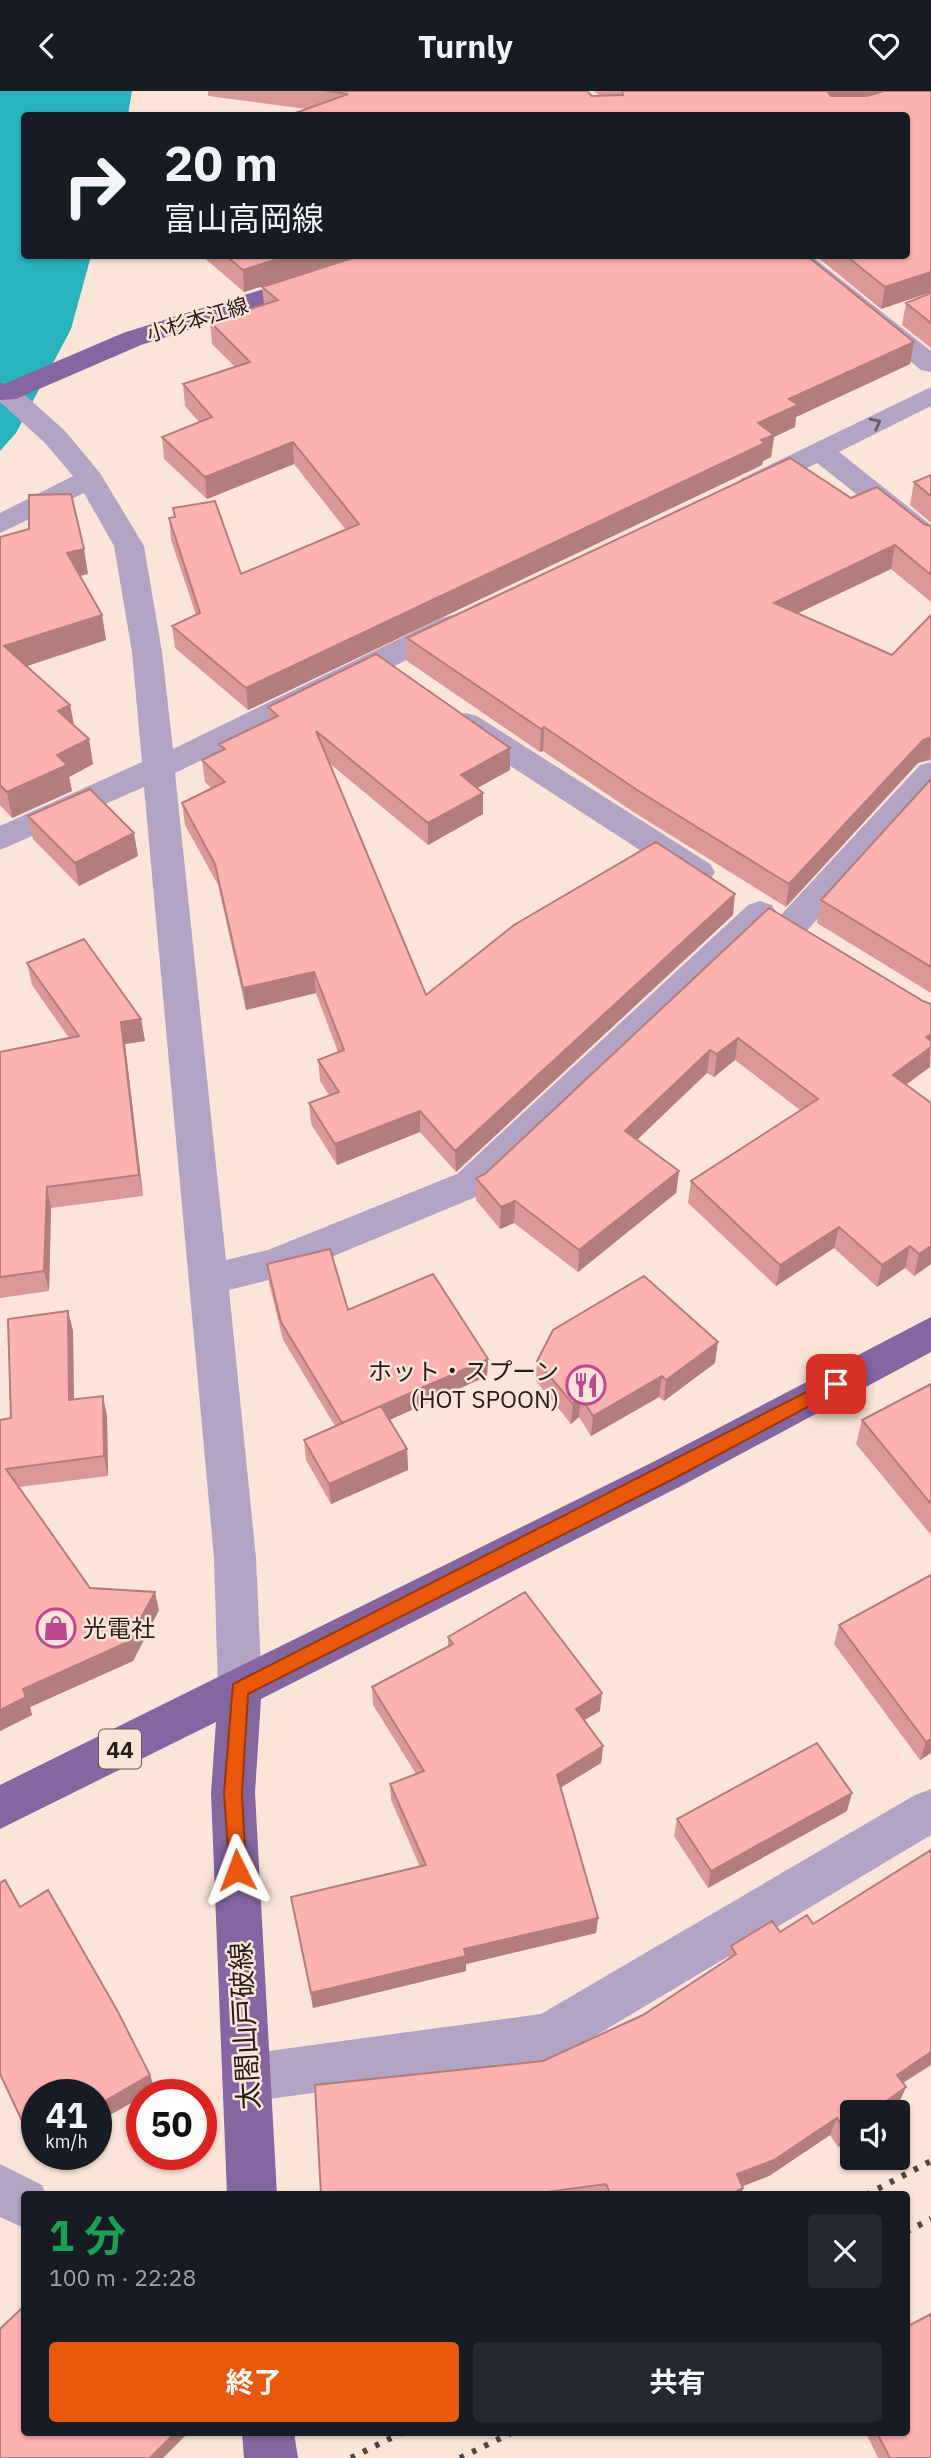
<!DOCTYPE html>
<html lang="ja">
<head>
<meta charset="utf-8">
<style>
	:root { --surface:#171b24; --page:#242831; --text:#f1f3f6; --muted:#9ea1a6; --accent:#ea580c }
	body { margin:0; font-family:"IBM Plex Sans","Noto Sans JP",sans-serif; background:var(--page); color:var(--text); height:100vh; display:flex; flex-direction:column; font-size:26px; white-space:nowrap }
	* { box-sizing:border-box; margin:0 }
	p { font-size:23px; color:var(--muted) }
	.icon { flex:none; width:38px; height:38px; fill:none; stroke:currentColor; stroke-width:2; stroke-linecap:round; stroke-linejoin:round }
	.map { position:relative; flex:1; overflow:hidden }
	.drawer { position:absolute; left:21px; top:2100px; width:889px; height:245px; display:flex; flex-direction:column; background:var(--surface); border-radius:7px; box-shadow:0 2px 5px #0004 }
	.drawer>* { flex:none }
	.hud { position:absolute; left:21px; top:21px; width:889px; height:147px; border-radius:7px; box-shadow:0 2px 5px #0004; background:#171b24; color:var(--text); overflow:hidden }
	.buttons { position:absolute; left:840px; top:2009px; display:grid; gap:14px }
	.buttons a { display:grid; place-items:center; width:70px; height:70px; border-radius:7px; background:var(--surface); box-shadow:0 2px 5px #0004; font-size:35px }
	.speed { position:absolute; left:21px; top:1988px; display:flex; gap:14px; font-size:35px; font-weight:700; text-align:center }
	.speed>* { display:grid; place-content:center; width:91px; height:91px; border-radius:50%; background:var(--surface); box-shadow:0 2px 5px #0004; line-height:1 }
	.speed small { font-size:18px; font-weight:400 }
	.speed .limit { border:10px solid #d22; background:#fff; color:#111 }
	.pin { position:absolute; display:grid; place-items:center; width:60px; height:60px; color:#fff; margin:-30px; border-radius:14px; box-shadow:0 4px 10px #0006 }
	.me { position:absolute; width:77px; margin:-38px; rotate:357deg; stroke-linejoin:round; filter:drop-shadow(0 0 5px #0008) }
	.turn { display:flex; align-items:center; gap:24px; height:147px; padding:0 28px; font-size:32px }
	.turn .icon { width:91px; height:91px; stroke-width:2.5 }
	.turn b { display:block; font-size:49px; line-height:60px }
	.round { display:grid; place-items:center; flex:none; width:74px; height:74px; border-radius:7px; background:var(--page) }
	.headline { display:flex; align-items:center; justify-content:space-between; height:119px; padding:0 28px }
	h1 { font-size:42px; font-weight:700; line-height:52px; color:#1e9e55 }
	.cta { display:flex; gap:14px; margin-top:auto; padding:14px 28px }
	.cta a { flex:1; height:80px; border-radius:7px; background:var(--accent); color:#fff; font-size:28px; font-weight:700; line-height:80px; text-align:center }
	.cta a+a { background:var(--page); color:var(--text) }
	header { display:flex; justify-content:space-between; align-items:center; height:91px; padding:0 28px; background:var(--surface); font-size:32px; font-weight:700 }
	.map>svg:first-child { display:block }
</style>
</head>
<body>
<header><svg class="icon" aria-label="back" viewBox="0 0 24 24"><path d="M15 5l-7 7 7 7"/></svg>Turnly<svg class="icon" aria-label="heart" viewBox="0 0 24 24"><path d="M12 20l-8-8c-3-5 5-10 8-4 3-6 11-1 8 4z"/></svg></header>
<div class="map">
<svg width="931" height="2367" viewBox="0 0 931 2367">
	<rect width="100%" height="100%" fill="#fbe5d9"/>
	<path fill="#28b3bd" d="M0,0H132L128,24H24V164L91,165L71,238L16,342L0,360Z"/>
	<g fill="none" stroke-linecap="round" stroke-linejoin="round">
		<path fill="#b3a3c4" fill-rule="evenodd" d="M780,164H810L931,260V281L921,279Z
			M6,294L16,296L65,340L100,382L144,455L162,561L173,658L442,527L453,524L464,527L468,534L464,541L175,682L226,1169L268,1159L457,1083L748,814L760,810L772,814L777,822L772,830L483,1103L288,1184L229,1199L256,1467L262,1599L255,1613L240,1619L225,1613L218,1599L214,1467L144,696L0,759V735L142,671L132,561L114,455L84,402L0,442V422L73,385L45,352L0,311V295Z
			M931,296V315L839,361L931,434V457L921,454L817,372L761,400L751,403L741,400L737,394L741,388Z
			M466,622L477,625L710,773L715,781L710,789L698,793L686,789L455,639L450,632L455,625Z
			M931,671V702L803,844L791,847L779,844L774,835L779,826L920,674Z
			M931,1698V1744L565,1963L548,1970L246,2011L229,2004L222,1987L229,1970L246,1963L541,1923L915,1704Z
			M0,2073L42,2094L46,2104H24V2137L0,2126Z"/>
		<path fill="#8566a1" fill-rule="evenodd" d="M372,164H413L409,169L141,254L16,308L0,309V292L4,293L123,242Z
			M931,1226V1261L683,1394L261,1608L255,1702L277,2104H227L211,1702L216,1631L0,1738V1694L655,1370Z
			M242,2342H294L298,2367H244Z"/>
		<path stroke="#514741" stroke-width="6" stroke-dasharray="4.5 9" stroke-linecap="butt" d="M866,2104L931,2070
			M906,2141L931,2128
			M351,2367L401,2342
			M460,2367L511,2342"/>
	</g>
	<path fill="#da9996" d="M208,0H587L592,5H600L594,0H883L867,5L884,0H931V201L881,218L815,164H906V24H290L306,18L208,5Z
		M201,164H362L244,201Z
		M262,196L914,251L910,273L796,326L795,336L774,346L771,366L763,370L762,374L248,619L175,557L172,535L196,524L171,449L169,427L174,426L173,417L241,483L346,439L294,373L207,408L164,368L162,346L199,331L185,315L183,293L235,276L212,253L210,231L264,214Z
		M931,202V257L902,234L906,212Z
		M931,384V432L910,414L914,391Z
		M851,407L931,435V511L891,478L798,522L892,564L931,524V669L918,672L786,816L635,722L543,660L540,661L407,570V547Z
		M0,446L88,483L80,485L102,524L106,549L26,575L70,614L74,634L89,648L93,673L69,686L72,700L12,727L0,714Z
		M268,616L510,679L477,697L483,702V723L428,754L329,672L426,904L733,824L456,1081L420,1041L337,1074L311,1033L309,1012L329,1004L320,990L318,969L338,961L316,902L246,919L218,794L185,734L182,712L211,697L205,691L202,669L220,661L219,653L269,630Z
		M931,688V902L817,832L821,809Z
		M28,725L138,765L79,795L33,748Z
		M769,817L923,910L931,913L930,976L906,994L931,1173L914,1185L905,1177L877,1196L834,1157L776,1195L688,1112L691,1090L800,1019L735,969L714,986L707,982L637,1049L679,1080L676,1102L578,1181L514,1132L500,1138L476,1109V1087L485,1083Z
		M27,872L141,928L145,950L125,953L143,1105L51,1117L49,1200L0,1207V961L69,947L32,894Z
		M267,1173L348,1219L488,1268L487,1285L389,1329L407,1358L408,1379L331,1413L306,1369L304,1349L335,1335L283,1249L269,1192Z
		M68,1220L73,1240L74,1308L107,1325L108,1385L19,1396L90,1497L159,1519L133,1570L30,1616L32,1624L0,1640V1329L11,1327Z
		M537,1270L715,1272L664,1310L659,1306L591,1345L579,1326L571,1333L536,1290Z
		M931,1293V1444L856,1353L862,1329Z
		M931,1484V1662L920,1669L834,1553L839,1534Z
		M448,1546L600,1620L584,1629L603,1655L601,1672L560,1697L598,1827L596,1842L466,1873V1880L313,1917L291,1806L420,1776L391,1709L390,1693L416,1683L373,1614L372,1596L448,1555Z
		M847,1720L708,1797L674,1745L677,1728Z
		M780,1841L906,1996L898,2014L838,2056L830,2044L769,2085L743,2095V2097L741,2104H321L543,1970L643,1924L728,1868L731,1855Z
		M866,2342H906L931,2367H878Z"/>
	<path fill="#b27d7a" d="M829,0H883L830,17L828,1Z
		M290,164H362L244,201L243,179Z
		M931,181V201L881,218L885,196Z
		M914,251L910,273L796,326L795,336L774,346L771,366L763,370L762,374L248,619L246,597L758,332L789,308Z
		M293,351L294,373L207,408L205,386Z
		M895,454L891,478L771,535L774,512Z
		M84,458L88,483L71,487L67,462Z
		M102,524L106,549L9,581L4,555Z
		M70,614L75,639L58,620Z
		M544,636L543,660L540,661L541,638Z
		M931,646L930,668L918,672L786,816L789,793L923,649Z
		M89,648L93,673L69,686L72,700L12,727L7,701L57,664Z
		M510,657V679L461,706V684Z
		M483,702V723L428,754V732Z
		M134,742L138,765L79,795L75,772Z
		M735,803L733,824L456,1081L455,1060Z
		M314,881L316,902L246,919L243,897Z
		M141,928L145,950L125,953L143,1105L139,1084L121,931Z
		M931,943L930,976L888,1006L893,984L926,946Z
		M738,947L735,969L714,986L717,963Z
		M710,959L707,982L623,1062L625,1040Z
		M420,1020V1041L337,1074L335,1053Z
		M679,1080L676,1102L578,1181L579,1159Z
		M47,1096L51,1117L49,1200L44,1180Z
		M515,1110L514,1132L500,1138L501,1116Z
		M839,1136L834,1157L776,1195L780,1174Z
		M910,1155L905,1177L877,1196L882,1174Z
		M931,1155V1173L914,1185L919,1163Z
		M68,1220L73,1240L74,1329L69,1309Z
		M718,1251L715,1272L664,1310L666,1289Z
		M488,1268L487,1285L343,1350L342,1332Z
		M662,1285L659,1306L591,1345L593,1325Z
		M103,1305L107,1325L108,1385L104,1365Z
		M581,1306L579,1326L571,1333L573,1313Z
		M407,1358L408,1379L331,1413L329,1393Z
		M155,1501L159,1519L133,1570L30,1616L32,1624L0,1640V1619L23,1598Z
		M602,1602L600,1620L574,1635L576,1618Z
		M931,1648V1662L920,1669L926,1651Z
		M603,1655L601,1672L555,1700L557,1684Z
		M852,1702L847,1720L708,1797L711,1780Z
		M598,1827L596,1842L466,1873V1880L313,1917L311,1902L464,1858Z
		M931,1961V1974L889,2001L897,1984Z
		M150,1984L155,1998L145,2004H142V2006L96,2032V2015Z
		M906,1996L898,2014L887,2021H871Z
		M837,2027L830,2044L769,2085L732,2099L737,2083Z
		M852,2034V2046L838,2056L845,2039Z
		M37,2049V2061L32,2051Z
		M743,2097L741,2104H729Z
		M175,2342H188L163,2367H150Z"/>
	<path fill="#feb2af" stroke="#b27d7a" stroke-width="2" d="M327,0H587L592,5L623,4L622,0H829L828,1L831,5H867L884,0H931V181L885,196L845,164H906V24H290L348,3Z
		M225,164H290L243,179Z
		M362,164H806L914,251L789,308L798,314L758,332L774,344L761,349L765,352L246,597L172,535L200,522L169,427L175,426L173,417L215,410L241,483L359,433L293,351L205,386L162,346L212,326L183,293L250,271L210,231L278,209L262,196Z
		M931,202V232L906,212Z
		M790,367L851,407L877,396L924,433L931,435V484L895,454L774,512L892,564L931,524V646L923,649L789,793L637,699L544,636L541,638L407,547Z
		M931,384V405L914,391Z
		M71,403L84,458L67,462L102,524L4,555L70,614L58,620L89,648L57,664L67,674L7,701L0,694V446L29,438V404Z
		M376,563L510,657L461,684L483,702L428,732L316,640L426,904L514,834L656,751L735,803L455,1060L420,1020L335,1053L309,1012L339,1001L318,969L344,959L314,881L243,897L215,773L182,712L225,691L202,669L225,658L219,653L278,625L268,616Z
		M931,688V876L821,809Z
		M90,698L134,742L75,772L28,725Z
		M769,817L923,910L931,913V943L926,946L931,950V956L893,984L931,1012V1155L919,1163L910,1155L882,1174L839,1136L780,1174L691,1090L818,1008L738,947L717,963L710,959L625,1040L679,1080L579,1159L515,1110L501,1116L476,1087L485,1083Z
		M84,848L141,928L121,931L139,1084L47,1096L44,1180L0,1186V961L79,945L27,872Z
		M330,1158L348,1219L433,1183L488,1268L342,1332L281,1231L267,1173Z
		M644,1185L718,1251L666,1289L662,1285L593,1325L581,1306L573,1313L537,1270L553,1239Z
		M68,1220L69,1309L103,1305L104,1365L6,1378L90,1497L155,1501L128,1551L23,1598L26,1606L0,1619V1329L11,1327L8,1228Z
		M931,1293V1413L862,1329Z
		M381,1315L407,1358L329,1393L304,1349Z
		M931,1484V1648L926,1651L839,1534Z
		M525,1501L602,1602L576,1618L603,1655L557,1684L598,1827L464,1858L466,1865L311,1902L291,1806L426,1774L390,1693L424,1680L372,1596L453,1553L448,1546Z
		M817,1652L852,1702L711,1780L677,1728Z
		M931,1759V1961L897,1984L906,1996L871,2021H852V2034L845,2039L837,2027L774,2069L737,2083L743,2097L729,2104H611L606,2093L524,2104H321L315,1994L543,1970L643,1924L736,1863L731,1855L772,1830L780,1841L807,1824L813,1833Z
		M5,1789L20,1816L48,1799L117,1919L150,1984L96,2015V2004H37V2049L32,2051L0,1983V1792Z
		M24,2215V2342H175L150,2367H0V2238Z
		M931,2223V2367H890L877,2342H906V2236Z"/>
	<defs><path id="oneway-chevron" d="M-2-3.5L2.5 0L-2 3.5" fill="none" stroke-width="1.6" stroke-linecap="round" stroke-linejoin="round" transform="scale(1.75)"/></defs>
	<use stroke="#655a66" href="#oneway-chevron" transform="translate(876 332) rotate(-27)"/>
	<path fill="#ea580c" stroke="#983908" stroke-width="2" d="M836,1286L844,1293L841,1298L675,1387L248,1603L242,1702L246,1779L243,1786L237,1788L230,1786L224,1702L233,1593Z"/>
	<defs>
		<g id="restaurant-ring" transform="scale(2.0125)"><circle r="9.5" fill="#fbe5d9" stroke="#c34695" stroke-width="1.5"/><path d="M-5-6h1v4h1v-4h1v4h1v-4h1v5L-1.5 .5V6h-2V.5L-5-1ZM5-6V6H3V1.5H1.5Q1.5-4 5-6Z" fill="#c34695"/></g>
		<g id="shop-ring" transform="scale(2.0125)"><circle r="9.5" fill="#fbe5d9" stroke="#c34695" stroke-width="1.5"/><path d="M-5-2.5h2.3a2.7 3.5 0 0 1 5.4 0H5L5.5 6h-11ZM-1.5-2.5h3a1.5 2.3 0 0 0-3 0Z" fill="#c34695"/></g>
	</defs>
	<g fill-rule="evenodd">
		<use href="#restaurant-ring" x="586" y="1294"/>
		<use href="#shop-ring" x="56" y="1537"/>
	</g>
	<g text-anchor="middle" dominant-baseline="central" stroke-width="5" stroke-linejoin="round" paint-order="stroke">
		<g font-size="21" fill="#261e1a" stroke="#fbe5d9">
			<text transform="translate(197 228) rotate(-17)">小杉本江線</text>
		</g>
		<rect fill="#fbe5d9" stroke="#665a53" stroke-width="2" x="99" y="1638.5" width="42" height="39" rx="5"/>
		<g font-size="23" font-weight="bold" fill="#261e1a">
			<text x="120" y="1658">44</text>
		</g>
		<g font-size="24" fill="#261e1a" stroke="#fbe5d9" text-anchor="end">
			<text x="559" y="1280">ホット・スプーン<tspan x="559" dy="28">(HOT SPOON)</tspan></text>
			<text x="83" y="1537" text-anchor="start">光電社</text>
		</g>
		<g font-size="28" fill="#261e1a" stroke="#fbe5d9">
			<text transform="translate(244 1935) rotate(-93)">太閤山戸破線</text>
		</g>
	</g>
</svg>
<div class="buttons">
<a><svg class="icon" aria-label="sound" viewBox="0 0 24 24"><path d="M4 9h4l5-4v14l-5-4H4zM17 9q2 3 0 6"/></svg></a>
</div>
<div class="speed"><div>41<small>km/h</small></div><div class="limit">50</div></div>
<div class="pin" style="left:836px;top:1293px;background:#d93025"><svg class="icon" aria-label="arrive" viewBox="0 0 24 24"><path d="M6 21V4h12l-3 4 3 4H6"/></svg></div>
<svg class="me" style="left:237px;top:1779px" viewBox="-20 -20 40 40"><path d="M0-17L14 15 0 8-14 15z" fill="#ea580c" stroke="#fff" stroke-width="4"/></svg>
<div class="hud">
<div class="turn"><svg class="icon" aria-label="right" viewBox="0 0 24 24"><path d="M7 20v-9h11M14 6l5 5-5 5"/></svg><div><b>20 m</b>富山高岡線</div></div>
</div>
<section class="drawer">
<div class="headline"><div><h1>1 分</h1><p>100 m · 22:28</p></div><a class="round"><svg class="icon" aria-label="close" viewBox="0 0 24 24"><path d="M6 6l12 12M18 6L6 18"/></svg></a></div>
<div class="cta"><a>終了</a><a>共有</a></div>
</section>
</div>
</body>
</html>
